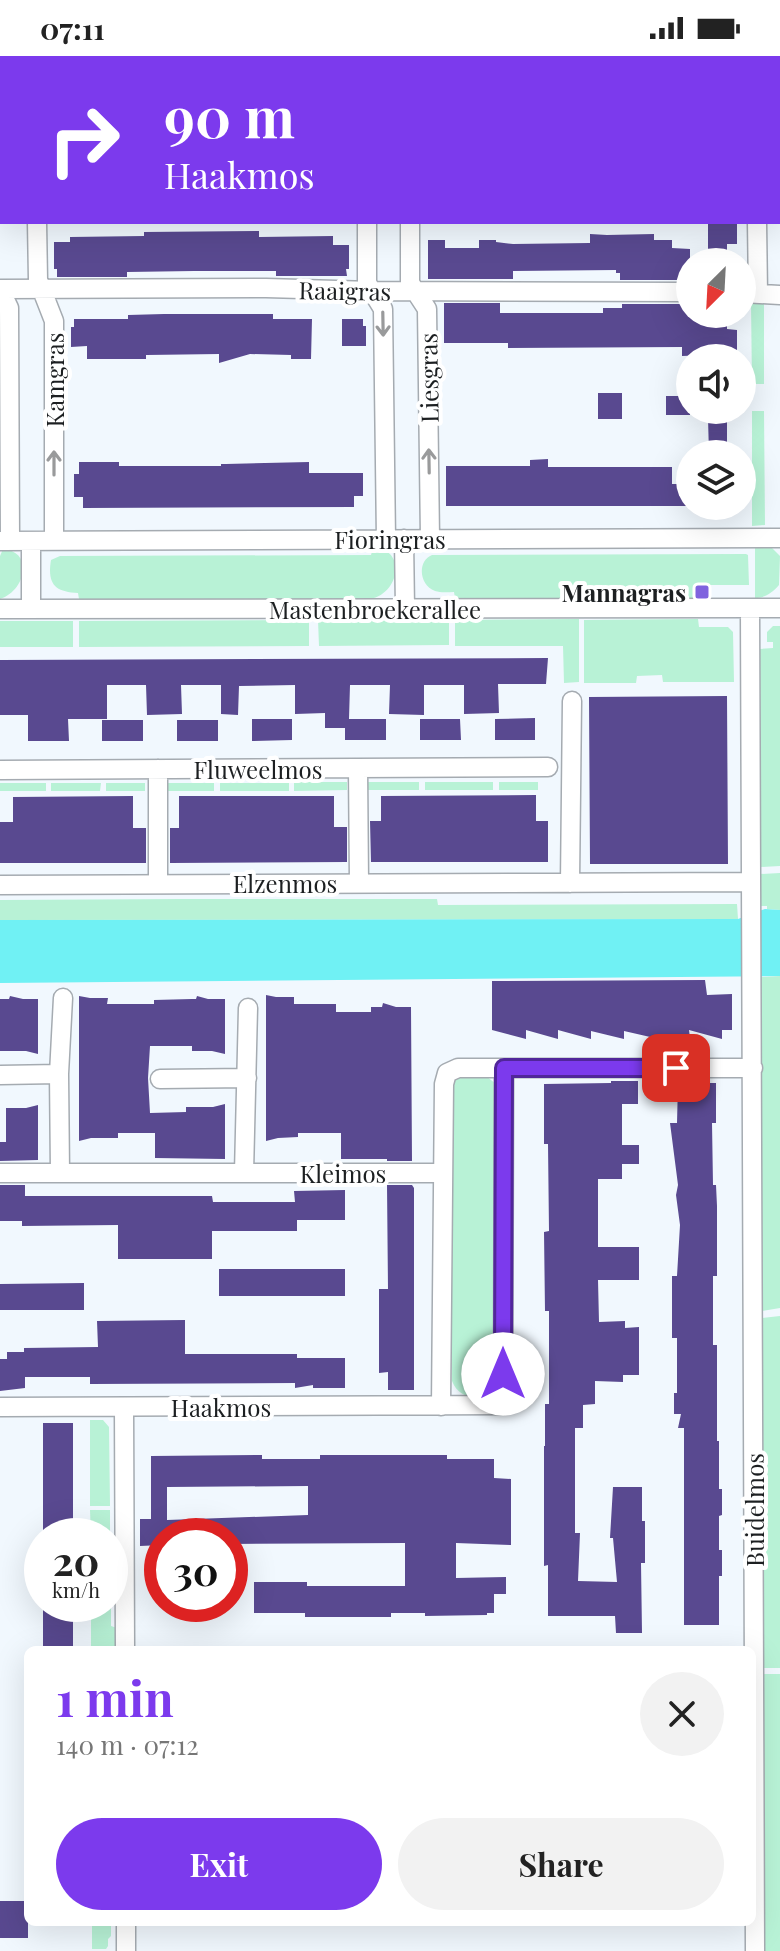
<!DOCTYPE html>
<html lang="en">
<head>
<meta charset="utf-8">
<style>
	:root { --surface:#fff; --page:#f2f2f2; --text:#222; --muted:#767676; --accent:#7c3aed }
	body { margin:0; font-family:"Playfair Display",serif; background:var(--page); color:var(--text); height:100vh; display:flex; flex-direction:column; font-size:30px; white-space:nowrap }
	* { box-sizing:border-box; margin:0 }
	p { font-size:26px; color:var(--muted) }
	.icon { flex:none; width:44px; height:44px; fill:none; stroke:currentColor; stroke-width:2; stroke-linecap:round; stroke-linejoin:round }
	.map { position:relative; flex:1; overflow:hidden }
	.sheet { position:absolute; left:24px; top:1590px; width:732px; height:280px; display:flex; flex-direction:column; background:var(--surface); border-radius:12px; box-shadow:0 8px 32px #0002 }
	.sheet>* { flex:none }
	.guide { position:absolute; left:0px; top:0px; width:780px; height:168px; box-shadow:0 8px 32px #0002; background:#7c3aed; color:#fff; overflow:hidden }
	.needle { width:52px; rotate:204deg }
	.fabs { position:absolute; left:676px; top:192px; display:grid; gap:16px }
	.fabs a { display:grid; place-items:center; width:80px; height:80px; border-radius:50%; background:var(--surface); box-shadow:0 8px 32px #0002; font-size:40px }
	.speed { position:absolute; left:24px; top:1462px; display:flex; gap:16px; font-size:40px; font-weight:700; text-align:center }
	.speed>* { display:grid; place-content:center; width:104px; height:104px; border-radius:50%; background:var(--surface); box-shadow:0 8px 32px #0002; line-height:1 }
	.speed small { font-size:20px; font-weight:400 }
	.speed .limit { border:12px solid #d22; background:#fff; color:#111 }
	.pin { position:absolute; display:grid; place-items:center; width:68px; height:68px; color:#fff; margin:-34px; border-radius:16px; box-shadow:0 4px 12px #0006 }
	.me { position:absolute; width:88px; margin:-44px; rotate:0deg; stroke-linejoin:round; filter:drop-shadow(0 0 6px #0008) }
	.turn { display:flex; align-items:center; gap:28px; height:168px; padding:0 32px; font-size:36px }
	.turn .icon { width:104px; height:104px; stroke-width:2.5 }
	.turn b { display:block; font-size:56px; line-height:68px }
	.round { display:grid; place-items:center; flex:none; width:84px; height:84px; border-radius:42px; background:var(--page) }
	.headline { display:flex; align-items:center; justify-content:space-between; height:136px; padding:0 32px }
	h1 { font-size:48px; font-weight:700; line-height:60px; color:var(--accent) }
	.cta { display:flex; gap:16px; margin-top:auto; padding:16px 32px }
	.cta a { flex:1; height:92px; border-radius:48px; background:var(--accent); color:#fff; font-size:32px; font-weight:700; line-height:92px; text-align:center }
	.cta a+a { background:var(--page); color:var(--text) }
	.status { display:flex; justify-content:space-between; align-items:center; height:56px; padding:0 40px; background:var(--surface); direction:ltr }
	.status svg { height:22px; fill:currentColor }
	.map>svg:first-child { display:block }
</style>
</head>
<body>
<div class="status"><b>07:11</b><svg viewBox="0 0 49 12"><path d="M0 12V9h3v3zM5 12V6h3v6zM10 12V3h3v9zM15 12V0h3v12zM26 1h20v11H26zM47 4h2v5h-2z"/></svg></div>
<div class="map">
<svg width="780" height="1895" viewBox="0 0 780 1895">
	<rect width="100%" height="100%" fill="#f1f8fe"/>
	<path fill="#b8f2d6" d="M751,247H764V328H752Z
		M752,355H764L765,469L752,470Z
		M755,491L772,492L780,500L779,529C772,537 765,542 755,542Z
		M373,492C407,492 400,538 370,543H79L78,537C55,536 47,528 51,504L60,500L371,499Z
		M3,493C35,496 25,535 0,543V500Z
		M746,498L748,499L749,529H707L706,532L698,533V542H455L454,536C448,536 441,537 435,535C419,529 417,505 432,499Z
		M579,563V626L564,627L563,590H455V564Z
		M698,563L699,571H728L733,576L734,626H663L662,619L637,620L636,627H584V564Z
		M309,564V590L79,591V565Z
		M318,564H449V589L319,590Z
		M0,565H73V591H0Z
		M773,570H780V810L761,811L760,593L773,592V586H767V576Z
		M347,726V734L294,735V726Z
		M368,726H419V734H368Z
		M425,726H493V734H425Z
		M499,726H538V734H499Z
		M0,727H46V735H0Z
		M51,727H101L100,735H51Z
		M106,727H145V735H106Z
		M166,727H214V735H167Z
		M220,727H289V735H220Z
		M780,817V854L767,853V850H761L760,818Z
		M181,843H437L438,849L737,848L738,863L0,864V844Z
		M780,920V1252L762,1255L761,921Z
		M462,1020H486L496,1028L494,1337C478,1345 459,1343 452,1325V1031L455,1024Z
		M780,1260V1612H763L762,1262Z
		M90,1364H103L109,1371L110,1450H90Z
		M90,1454H110V1496V1480H91Z
		M111,1546V1570L117,1572V1594H91V1548H110Z
		M763,1618H780V1895H764Z
		M92,1866H111V1880L108,1883V1890L106,1893H92Z"/>
	<path fill="#70f1f4" d="M765,853L780,854V920L0,927V864L738,863Z"/>
	<path fill="#594990" fill-rule="evenodd" d="M708,166H737V188H727V206H708Z
		M259,175V181L333,180V189H349V213H346L347,220H276V215H194L127,216V221H57V213H54V186H70V181L144,180V176Z
		M590,178L607,179L654,178V184H672V192L690,193V224H620V217H616V214L513,215V223H428V184H445V192H479V184H496V186L513,188L590,187Z
		M444,247H500V257H603V252H622V248H690V258H727V273L737,274V302H708V299L682,300V291L508,292V287H444Z
		M164,258H273V263H312L311,303H291V299L250,298L219,307V298L146,299V303H87V290L71,291V271H74V263H128V259Z
		M342,263H363V270H366V290H342Z
		M598,337H622V363H598Z
		M666,340H690V359H666Z
		M708,362H727V398H709Z
		M548,403V411H672V428H690V450H446V410H530V404Z
		M79,406H119V410H221V408H226L309,406V417H363V440H354V451L83,452V441H74V418H79Z
		M548,602L546,628H498L499,657L464,658V629H424V659L389,658L390,629H350L349,663H386V684H345V672H325V657L295,658V629L239,630L238,659L221,658V629H181L182,658L147,659L146,629H107V663H68L69,685H28V659H0V604Z
		M727,640L728,808H590L589,641Z
		M535,662V684H495V663Z
		M252,663H292V684L252,685Z
		M420,663H460L461,684H420Z
		M102,664H143V685H102Z
		M177,664H218V685H177Z
		M536,739V765H548V806H371L370,765H381V740Z
		M133,740V772H146V807H0V766H13V741Z
		M179,740H334V771H347V806L170,807V772H179Z
		M705,924L707,939L732,938V974H722V983L689,974L690,982L675,979L659,983L624,975V983L591,975V983L558,974V983L526,974V983L492,974V925Z
		M266,939L276,941H294V948H336V956H371V951H382L383,947L396,951H411L412,1105H387V1103H341V1077H298V1081L278,1082L266,1085Z
		M10,940L23,943H38V998L26,995H0V943H9Z
		M79,940L90,942H108L107,948H154V944L192,943H196L197,940L208,943H225V998L212,995H192V990H150L148,1022L150,1057L186,1056V1051H213L225,1048V1103L155,1102V1077H118V1082H91L79,1085Z
		M611,1025H638V1048H622V1089H639V1108H622V1123H598V1191H639V1224H598L599,1266L625,1265V1272L639,1271V1319H623V1326L595,1325V1348L583,1349V1372H575V1477H580L578,1525L617,1526L613,1482H610L613,1431H642V1465H645V1507H641L642,1577H616L615,1560H548V1509L544,1510V1390H545V1348H549V1255H545L544,1176L549,1175L548,1088H544V1028L611,1027Z
		M678,1027H716V1067H712L713,1129H716L717,1150V1220H713V1289H717V1385H719V1433H722V1459L719,1460V1494H722V1520H719V1569H684V1372H678L681,1358H674V1337H677V1282H672V1220H677L680,1169L676,1139L678,1129L670,1067H677Z
		M38,1049V1104L0,1105V1086H6V1052H26Z
		M0,1129H25V1140H212L213,1146H295L294,1135L345,1134V1164H297V1175H212V1203H118V1169L22,1170V1165H0Z
		M387,1129H412L414,1132V1334H388V1316L379,1317V1233H388Z
		M219,1213H345V1240H219Z
		M84,1227V1254H0V1228Z
		M185,1264V1298H297V1302H345V1332H313V1329L295,1332V1327L90,1328V1321H25V1332L0,1335V1303H7V1296H24V1292L98,1291L97,1265Z
		M43,1367H73V1480H43Z
		M262,1399V1403H320V1399H447V1403H494V1422L511,1423V1489L456,1487V1522L506,1521V1538H494V1557H487V1559L425,1560V1557H391V1561H305V1557H254V1526H307V1530H405V1487L230,1488V1480H162V1489L140,1490V1463H151V1400ZM308,1430V1459L167,1464V1431Z
		M43,1548H73V1594H43Z
		M0,1845H28V1882H0Z"/>
	<g fill="none" stroke-linecap="round" stroke-linejoin="round">
		<g stroke="#a5abb1" stroke-width="21">
			<path id="street" d="M8,0V2
				M426,0V2
				M51,2L52,0
				M381,2V0
				M0,27L2,25
				M778,27H780
				M37,166L38,224L54,265V485
				M367,166V227L383,253L386,484
				M410,166V227L427,253L430,483
				M757,166L758,238
				M0,233L266,232L372,235L690,236
				M0,233L9,252L10,485
				M742,237L780,239
				M404,483L405,553
				M0,485L780,482
				M0,553L780,552
				M31,553V485
				M750,553L755,1895
				M358,712L359,827
				M158,713V828
				M0,714L548,711
				M570,827L572,645
				M0,829L751,826
				M0,1019L59,1018
				M160,1023L247,1022
				M0,1117H443
				M60,1117L59,1018L63,942
				M244,1117L248,952
				M441,1350L444,1028L447,1017L458,1012H753
				M0,1351L503,1349L504,1012
				M124,1351L125,1594
				M126,1866V1895"/>
		</g>
		<use href="#street" stroke="#fff" stroke-width="18"/>
	</g>
	<defs><path id="oneway-shaft" d="M-6 0H5M1.5-3L5.5 0L1.5 3" fill="none" stroke-width="1.6" stroke-linecap="round" stroke-linejoin="round" transform="scale(2)"/></defs>
	<g stroke="#999a9b">
		<use href="#oneway-shaft" transform="translate(383 268) rotate(89)"/>
		<use href="#oneway-shaft" transform="translate(429 405) rotate(-91)"/>
		<use href="#oneway-shaft" transform="translate(54 407) rotate(-90)"/>
	</g>
	<g fill="none" stroke-linecap="round" stroke-linejoin="round">
		<g stroke="#51269a" stroke-width="20">
			<path id="route" d="M503,1318L504,1012H676"/>
		</g>
		<use href="#route" stroke="#7c3aed" stroke-width="14"/>
	</g>
	<rect fill="#7f63de" stroke="#fff" stroke-width="3" x="694" y="528" width="16" height="16" rx="4"/>
	<g text-anchor="middle" dominant-baseline="central" stroke-width="8" stroke-linejoin="round" paint-order="stroke">
		<g font-size="24" fill="#1c1f21" stroke="#fff">
			<text transform="translate(345 234) rotate(1)">Raaigras</text>
			<text transform="translate(428 322) rotate(-91)">Liesgras</text>
			<text transform="translate(54 324) rotate(-90)">Kamgras</text>
			<text x="390" y="483">Fioringras</text>
			<text x="375" y="553">Mastenbroekerallee</text>
			<text x="258" y="713">Fluweelmos</text>
			<text x="285" y="827">Elzenmos</text>
			<text x="343" y="1117">Kleimos</text>
			<text x="221" y="1351">Haakmos</text>
			<text transform="translate(754 1454) rotate(-90)">Buidelmos</text>
		</g>
		<g font-size="24" font-weight="bold" fill="#1c1f21" stroke="#fff" text-anchor="end">
			<text x="686" y="536">Mannagras</text>
		</g>
	</g>
</svg>
<div class="fabs">
<a><svg class="needle" viewBox="-14 -14 28 28"><path d="M0-13l5 13h-10z" fill="#e53935"/><path d="M0 13l5-13h-10z" fill="#767676"/></svg></a>
<a><svg class="icon" aria-label="sound" viewBox="0 0 24 24"><path d="M4 9h4l5-4v14l-5-4H4zM17 9q2 3 0 6"/></svg></a>
<a><svg class="icon" aria-label="layers" viewBox="0 0 24 24"><path d="M12 4l9 5-9 5-9-5zM3 14l9 5 9-5"/></svg></a>
</div>
<div class="speed"><div>20<small>km/h</small></div><div class="limit">30</div></div>
<div class="pin" style="left:676px;top:1012px;background:#d93025"><svg class="icon" aria-label="arrive" viewBox="0 0 24 24"><path d="M6 21V4h12l-3 4 3 4H6"/></svg></div>
<svg class="me" style="left:503px;top:1318px" viewBox="-20 -20 40 40"><circle r="19" fill="#fff"/><path d="M0-13L10 11 0 6-10 11z" fill="#7c3aed"/></svg>
<div class="guide">
<div class="turn"><svg class="icon" aria-label="right" viewBox="0 0 24 24"><path d="M7 20v-9h11M14 6l5 5-5 5"/></svg><div><b>90 m</b>Haakmos</div></div>
</div>
<section class="sheet">
<div class="headline"><div><h1>1 min</h1><p>140 m · 07:12</p></div><a class="round"><svg class="icon" aria-label="close" viewBox="0 0 24 24"><path d="M6 6l12 12M18 6L6 18"/></svg></a></div>
<div class="cta"><a>Exit</a><a>Share</a></div>
</section>
</div>
</body>
</html>
